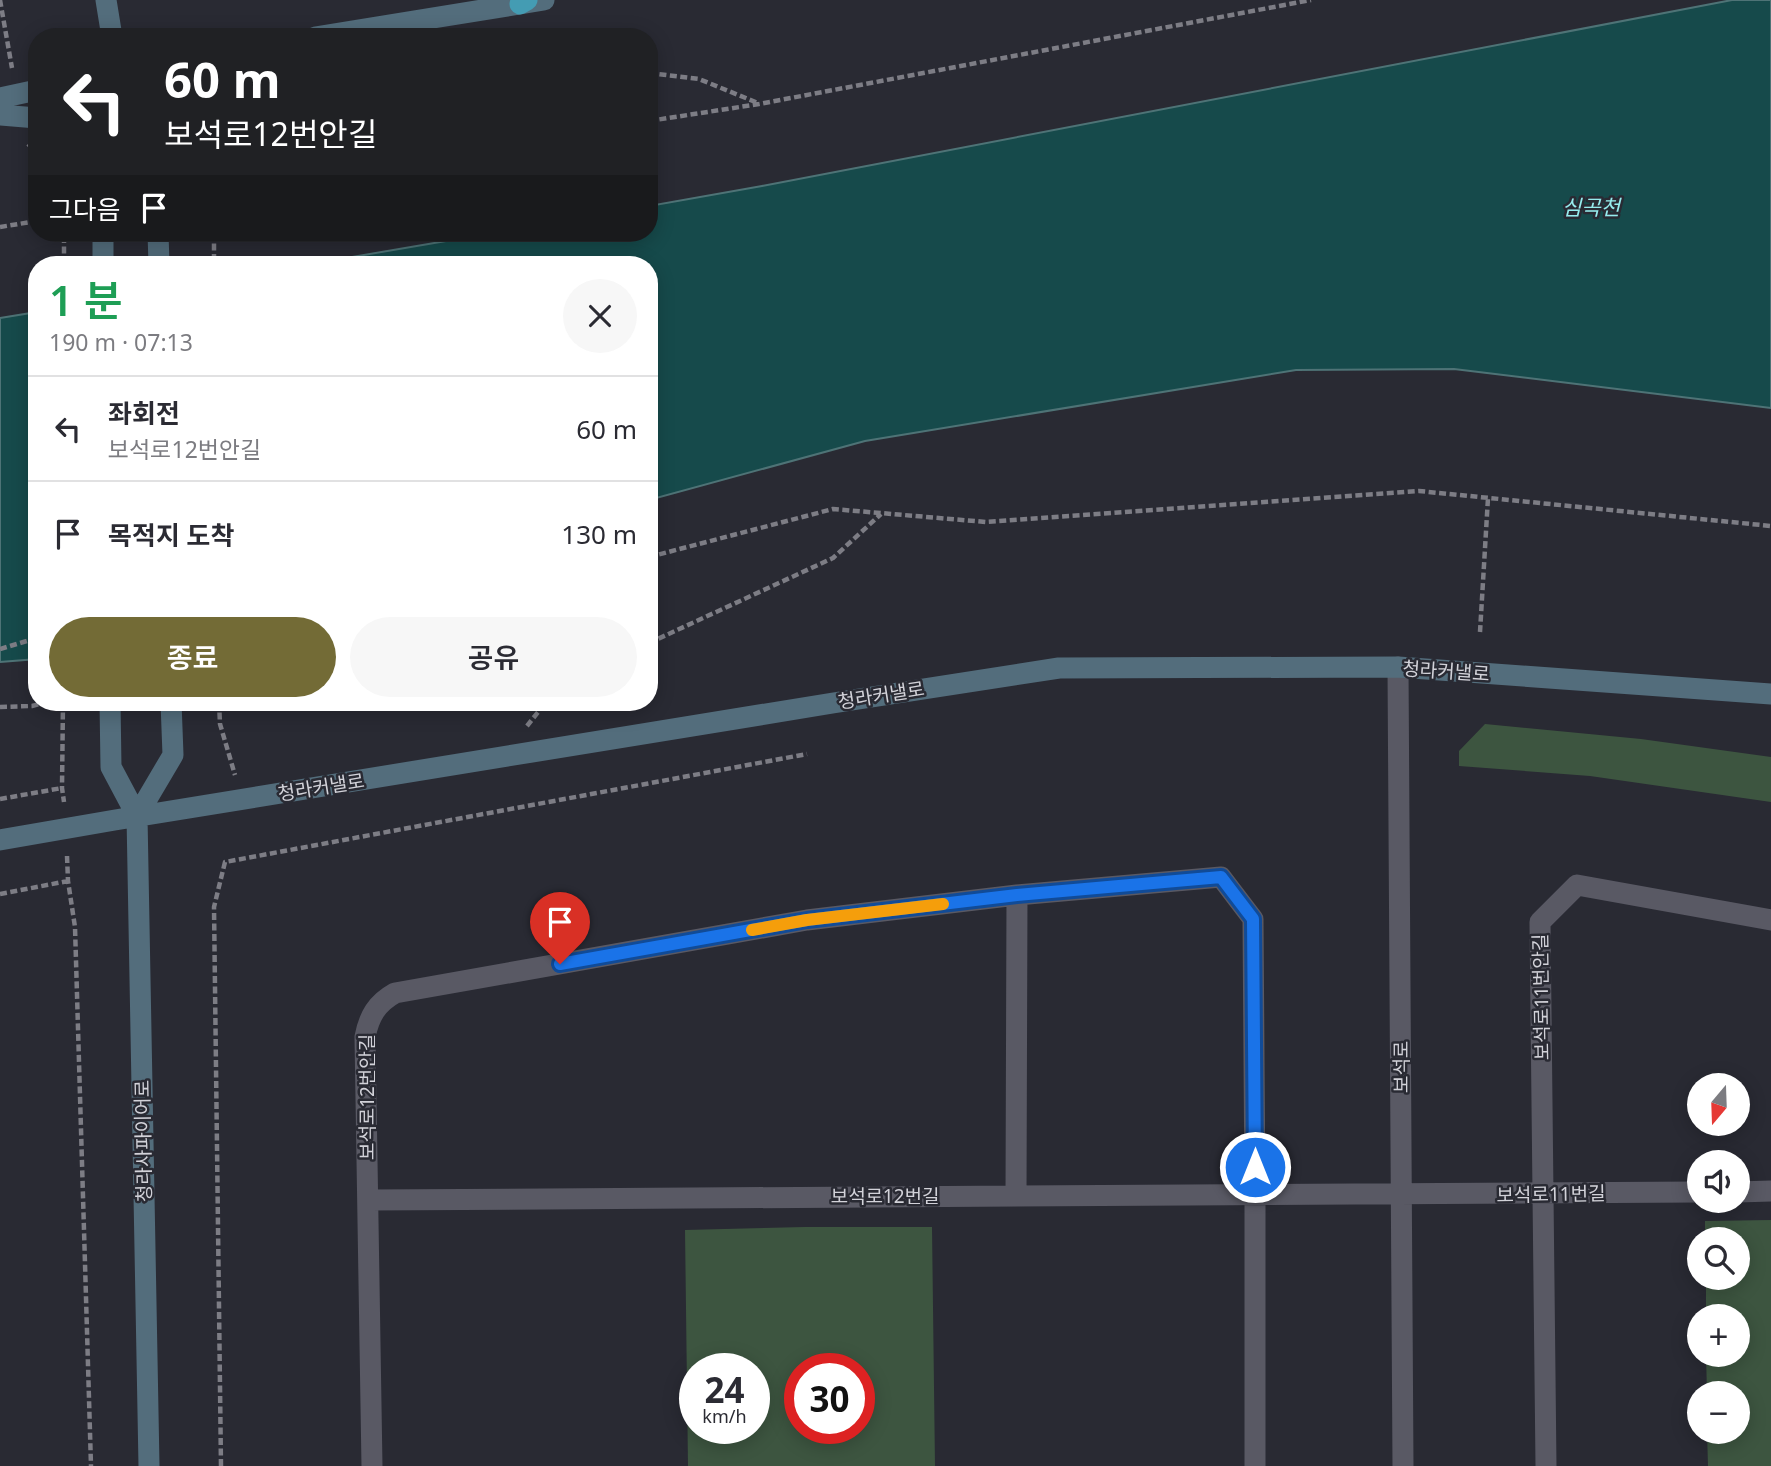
<!DOCTYPE html>
<html lang="ko">
<head>
<meta charset="utf-8">
<style>
	:root { --surface:#fff; --page:#f7f7f7; --text:#2b2b33; --muted:#7c7c81; --line:#e1e1e2; --accent:#736b36 }
	body { margin:0; font-family:"Noto Sans","Noto Sans KR",sans-serif; background:var(--page); color:var(--text); height:100vh; display:flex; flex-direction:column; font-size:26px; white-space:nowrap }
	* { box-sizing:border-box; margin:0 }
	p { font-size:23px; color:var(--muted) }
	.icon { flex:none; width:38px; height:38px; fill:none; stroke:currentColor; stroke-width:2; stroke-linecap:round; stroke-linejoin:round }
	.map { position:relative; flex:1; overflow:hidden }
	.details { position:absolute; left:28px; top:256px; width:630px; height:455px; display:flex; flex-direction:column; background:var(--surface); border-radius:28px; box-shadow:0 4px 18px #0003 }
	.details>* { flex:none }
	.guide { position:absolute; left:28px; top:28px; width:630px; height:214px; border-radius:28px; box-shadow:0 4px 18px #0003; background:#202124; color:#fff; overflow:hidden }
	.needle { width:46px; rotate:199deg }
	.controls { position:absolute; left:1687px; top:1073px; display:grid; gap:14px }
	.controls a { display:grid; place-items:center; width:63px; height:63px; border-radius:50%; background:var(--surface); box-shadow:0 4px 18px #0003; font-size:35px }
	.speed { position:absolute; left:679px; top:1353px; display:flex; gap:14px; font-size:35px; font-weight:700; text-align:center }
	.speed>* { display:grid; place-content:center; width:91px; height:91px; border-radius:50%; background:var(--surface); box-shadow:0 4px 18px #0003; line-height:1 }
	.speed small { font-size:18px; font-weight:400 }
	.speed .limit { border:10px solid #d22; background:#fff; color:#111 }
	.pin { position:absolute; display:grid; place-items:center; width:60px; height:60px; color:#fff; margin:-72px -30px; border-radius:50% 50% 50% 0; rotate:-45deg; box-shadow:0 0 7px #0007 }
	.pin .icon { rotate:45deg }
	.me { position:absolute; width:77px; margin:-38px; rotate:0deg; stroke-linejoin:round; filter:drop-shadow(0 0 5px #0008) }
	.turn { display:flex; align-items:center; gap:24px; height:147px; padding:0 21px; font-size:32px }
	.turn .icon { width:91px; height:91px; stroke-width:2.5 }
	.turn b { display:block; font-size:49px; line-height:60px }
	.then { display:flex; align-items:center; height:66px; padding:0 21px; background:#0003; gap:14px; font-size:26px }
	.round { display:grid; place-items:center; flex:none; width:74px; height:74px; border-radius:37px; background:var(--page) }
	.overview { display:flex; align-items:center; justify-content:space-between; height:119px; padding:0 21px }
	h1 { font-size:42px; font-weight:600; line-height:52px; color:#1e9e55 }
	.primary-button { display:flex; gap:14px; margin-top:auto; padding:14px 21px }
	.primary-button a { flex:1; height:80px; border-radius:42px; background:var(--accent); color:#fff; font-size:28px; font-weight:600; line-height:80px; text-align:center }
	.primary-button a+a { background:var(--page); color:var(--text) }
	ul { padding:0; list-style:none }
	li { display:flex; align-items:center; gap:21px; height:105px; padding:0 21px; border-top:2px solid var(--line) }
	li div { flex:1 }
	li b { display:block; font-size:26px }
	li em { font-style:normal }
	.map>svg:first-child { display:block }
</style>
</head>
<body>
<div class="map">
<svg width="1771" height="1466" viewBox="0 0 1771 1466">
	<rect width="100%" height="100%" fill="#292a33"/>
	<path fill="#3d5540" fill-rule="evenodd" d="M1485,724L1641,739L1771,757V802L1590,776L1459,766V751Z
		M1771,1220V1466H1708L1707,1432H1738V1393H1707L1706,1355L1738,1354V1316H1706V1278H1738V1239H1705V1221Z
		M805,1227H932L935,1466H688L685,1230ZM695,1368H754V1428H695ZM800,1368H859V1428H800Z"/>
	<path fill="#164a4b" stroke="#4e7376" stroke-width="2" d="M1732,0H1771V408L1454,369L1296,370L865,441L649,500V264H311L493,233H649V206L762,186Z
		M37,312V659L0,662V318Z"/>
	<g fill="none" stroke-linecap="round" stroke-linejoin="round">
		<path stroke="#7d7d85" stroke-width="4.5" stroke-dasharray="7 3.5" stroke-linecap="butt" d="M0,0L12,68
			M649,73L699,79L758,103
			M649,121L759,104L1311,0
			M28,144L37,153
			M0,227L37,221
			M214,233V264
			M64,264V233
			M649,557L833,509L986,522L1419,491L1771,526
			M1480,632L1488,498
			M649,643L833,558L881,514
			M0,649L37,638
			M63,702L62,788L64,802
			M219,702L220,724L235,775
			M0,707L32,706L48,702
			M527,726L546,702
			M0,799L62,788
			M67,856L68,881L75,927L91,1466
			M0,894L68,881
			M221,1466L214,907L225,862L807,754"/>
		<path stroke="#595964" stroke-width="21" d="M1398,667L1403,1466
			M1738,1192L1771,1191
			M1016,1195L1017,895
			M368,1200L1699,1192
			M372,1466L365,1037C369,1016 377,1003 395,993L807,920L1017,895L1221,877L1253,919L1255,1195V1466
			M1546,1466L1540,922L1577,885L1771,920"/>
		<path stroke="#536d7c" stroke-width="21" d="M106,0L112,37
			M315,37L544,0
			M0,98L37,90
			M0,115L37,118
			M103,233V264
			M158,233L159,264
			M110,702L111,767L137,816L149,1466
			M137,816L173,755L171,702
			M0,840L115,820L833,703L1059,668L1398,667L1771,694"/>
		<path stroke="#449cb3" stroke-width="21" d="M520,4L527,0"/>
	</g>
	<g fill="none" stroke-linecap="round" stroke-linejoin="round">
		<g stroke="#114b97" stroke-width="18">
			<path id="route" d="M560,964L807,920L1017,895L1221,877L1253,919L1255,1167"/>
		</g>
		<use href="#route" stroke="#1a73e8" stroke-width="12"/>
		<path stroke="#f59e0b" stroke-width="12" d="M752,930L807,920L943,904"/>
	</g>
	<g text-anchor="middle" dominant-baseline="central" stroke-width="5" stroke-linejoin="round" paint-order="stroke">
		<g font-size="19" fill="#d2d2d9" stroke="#292a33">
			<text transform="translate(1446 671) rotate(4)">청라커낼로</text>
			<text transform="translate(881 695) rotate(-9)">청라커낼로</text>
			<text transform="translate(321 787) rotate(-9)">청라커낼로</text>
			<text transform="translate(1541 997) rotate(-91)">보석로11번안길</text>
			<text transform="translate(1401 1067) rotate(-90)">보석로</text>
			<text transform="translate(367 1097) rotate(-90)">보석로12번안길</text>
			<text transform="translate(143 1141) rotate(-91)">청라사파이어로</text>
			<text transform="translate(1551 1194) rotate(-1)">보석로11번길</text>
			<text x="885" y="1196">보석로12번길</text>
		</g>
		<g font-size="21" font-style="italic" fill="#96ecee" stroke="#292a33">
			<text x="1591" y="207">심곡천</text>
		</g>
	</g>
</svg>
<div class="controls">
<a><svg class="needle" viewBox="-14 -14 28 28"><path d="M0-13l5 13h-10z" fill="#e53935"/><path d="M0 13l5-13h-10z" fill="#7c7c81"/></svg></a>
<a><svg class="icon" aria-label="sound" viewBox="0 0 24 24"><path d="M4 9h4l5-4v14l-5-4H4zM17 9q2 3 0 6"/></svg></a>
<a><svg class="icon" aria-label="search" viewBox="0 0 24 24"><circle cx="10" cy="10" r="6"/><path d="M15 15l6 6"/></svg></a>
<a>+</a>
<a>−</a>
</div>
<div class="speed"><div>24<small>km/h</small></div><div class="limit">30</div></div>
<div class="pin" style="left:560px;top:964px;background:#d93025"><svg class="icon" aria-label="arrive" viewBox="0 0 24 24"><path d="M6 21V4h12l-3 4 3 4H6"/></svg></div>
<svg class="me" style="left:1255px;top:1167px" viewBox="-20 -20 40 40"><circle r="17" fill="#1a73e8" stroke="#fff" stroke-width="3"/><path d="M0-11L8 9 0 5-8 9z" fill="#fff"/></svg>
<div class="guide">
<div class="turn"><svg class="icon" aria-label="left" viewBox="0 0 24 24"><path d="M17 20v-9H6M10 6l-5 5 5 5"/></svg><div><b>60 m</b>보석로12번안길</div></div>
<div class="then">그다음<svg class="icon" aria-label="arrive" viewBox="0 0 24 24"><path d="M6 21V4h12l-3 4 3 4H6"/></svg></div>
</div>
<section class="details">
<div class="overview"><div><h1>1 분</h1><p>190 m · 07:13</p></div><a class="round"><svg class="icon" aria-label="close" viewBox="0 0 24 24"><path d="M6 6l12 12M18 6L6 18"/></svg></a></div>
<ul>
<li><svg class="icon" aria-label="left" viewBox="0 0 24 24"><path d="M17 20v-9H6M10 6l-5 5 5 5"/></svg><div><b>좌회전</b><p>보석로12번안길</p></div><em>60 m</em></li>
<li><svg class="icon" aria-label="arrive" viewBox="0 0 24 24"><path d="M6 21V4h12l-3 4 3 4H6"/></svg><div><b>목적지 도착</b></div><em>130 m</em></li>
</ul>
<div class="primary-button"><a>종료</a><a>공유</a></div>
</section>
</div>
</body>
</html>
